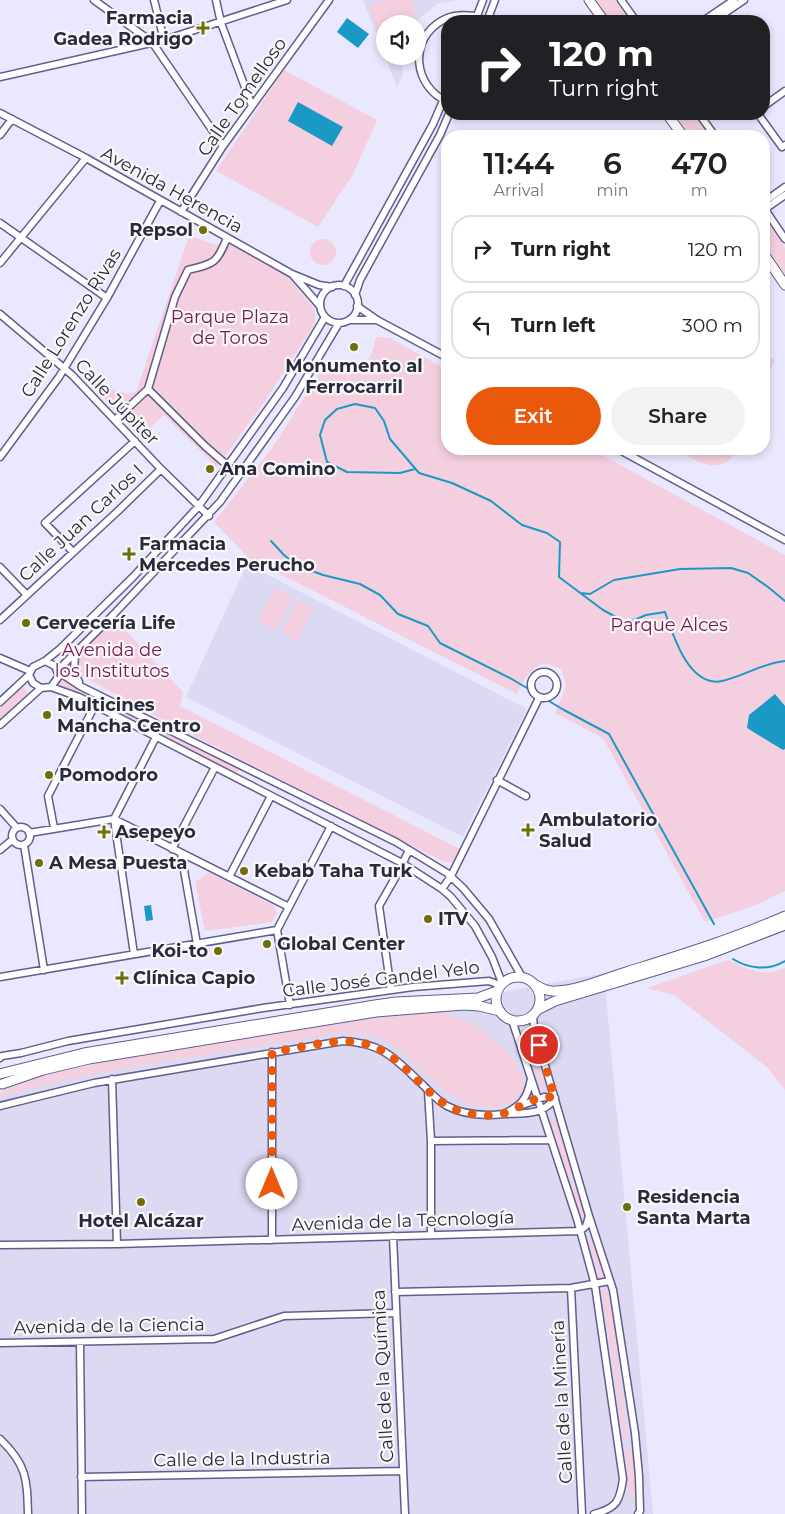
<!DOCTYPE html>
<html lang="en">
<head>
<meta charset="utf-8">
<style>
	:root { --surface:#fff; --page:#f2f2f2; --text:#202124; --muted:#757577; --line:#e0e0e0; --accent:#ea580c }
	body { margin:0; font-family:Montserrat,sans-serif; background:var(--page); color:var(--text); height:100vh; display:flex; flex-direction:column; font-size:19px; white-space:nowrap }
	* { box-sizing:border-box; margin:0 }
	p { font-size:16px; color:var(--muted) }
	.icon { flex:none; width:28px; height:28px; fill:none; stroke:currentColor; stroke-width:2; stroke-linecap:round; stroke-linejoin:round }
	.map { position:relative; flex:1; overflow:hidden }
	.panel { position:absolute; left:441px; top:130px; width:329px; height:325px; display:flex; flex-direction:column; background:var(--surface); border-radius:20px; box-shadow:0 2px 8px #0003 }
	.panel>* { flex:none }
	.hud { position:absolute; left:441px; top:15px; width:329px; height:105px; border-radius:20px; box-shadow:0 2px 8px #0003; background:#202124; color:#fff; overflow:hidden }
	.fabs { position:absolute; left:376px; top:15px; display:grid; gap:10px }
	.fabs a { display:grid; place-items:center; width:50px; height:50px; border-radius:50%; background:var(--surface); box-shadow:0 2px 8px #0003; font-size:25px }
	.pin { position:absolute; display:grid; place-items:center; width:42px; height:42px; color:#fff; margin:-21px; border:2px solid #fff; border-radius:50%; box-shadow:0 1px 5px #0007 }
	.me { position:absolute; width:55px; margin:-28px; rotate:0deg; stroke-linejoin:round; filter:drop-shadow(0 0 4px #0008) }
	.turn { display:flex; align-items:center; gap:18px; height:105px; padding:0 25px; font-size:22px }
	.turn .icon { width:65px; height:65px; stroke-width:2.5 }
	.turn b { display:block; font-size:35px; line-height:42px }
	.eta { display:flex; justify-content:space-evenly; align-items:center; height:85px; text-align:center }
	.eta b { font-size:30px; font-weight:600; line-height:35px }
	.cta { display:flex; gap:10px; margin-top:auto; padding:10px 25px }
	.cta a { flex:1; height:58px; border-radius:30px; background:var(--accent); color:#fff; font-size:20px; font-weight:600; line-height:58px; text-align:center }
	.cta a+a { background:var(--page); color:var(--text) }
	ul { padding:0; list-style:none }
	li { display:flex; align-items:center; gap:15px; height:68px; margin:0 10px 8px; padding:0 15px; border:2px solid var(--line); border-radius:20px }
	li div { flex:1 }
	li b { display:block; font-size:19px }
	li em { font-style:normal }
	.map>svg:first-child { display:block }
</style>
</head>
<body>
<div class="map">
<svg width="785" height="1514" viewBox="0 0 785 1514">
	<rect width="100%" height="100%" fill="#e9e8fe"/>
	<path fill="#dbdaf2" d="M363,0H459L437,4L413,24H385V56H401L403,75L397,87Z
		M247,564L527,709L463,837L186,697Z
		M604,973L653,1514H0V1097L64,1076Z"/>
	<path fill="#f4cfe0" d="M387,0H412L417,14L390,24H385V25L376,28L369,6Z
		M596,0H616L630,21H610Z
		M284,70L377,120L353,174L318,227L216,171Z
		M674,114H693L709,136H690Z
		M764,217L785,248V274L764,243Z
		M189,236L217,245L223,240L288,276L315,310V324L263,404L217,467L164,415L140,437L90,383L129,394L136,392Z
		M310 252a13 13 0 1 1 26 0a13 13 0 1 1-26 0Z
		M376,337L390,338L447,370L448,449H591L785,555V891L756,905L705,922L603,738L555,713L566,687L562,669L544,663C528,671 525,678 517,694L250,559L214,522L272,448L325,365C359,367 368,376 376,337Z
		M764,354L775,360L764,382Z
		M675,449H738C720,479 698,461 675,449Z
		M275,588L293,598L276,631L258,621Z
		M297,600L314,608L297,641L281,633Z
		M112,616L183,692L180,706L460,849L452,862H444L163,720L74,672L75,655Z
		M59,676L242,766L235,777L79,697L51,687Z
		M23,687L28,694L0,720V708Z
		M209,872L274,906L277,912L272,922L205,931L195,882Z
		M728,960C751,969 760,978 785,968V1090L767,1067L674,995L647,988Z
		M440,1013C453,1016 466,1020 478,1027C499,1041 553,1092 504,1105C448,1120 421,1055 378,1038C361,1031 342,1033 325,1035C217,1054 106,1067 0,1097V1093L11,1084L52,1072L117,1060L342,1023L411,1014Z
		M529,1032L545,1089L541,1090L524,1033Z
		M555,1117L572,1175L568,1179L551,1119Z
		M575,1185L585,1215L581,1220L571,1186Z
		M593,1240L604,1277L599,1279L588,1241Z
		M606,1287L612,1314L628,1437L623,1439L602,1290Z
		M630,1445C634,1461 637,1490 633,1505L628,1488L626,1446Z"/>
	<path fill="#1b99c5" d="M347,18L369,34L358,48L337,32Z
		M298,102L343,127L332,146L288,121Z
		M775,694L785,706V749L783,750L747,728L749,715Z
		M151,905L153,920L146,921L144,906Z"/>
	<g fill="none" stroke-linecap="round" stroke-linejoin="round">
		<path stroke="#1b99c5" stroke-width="2" d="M415,469L400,473L347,472L327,462L320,435L325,420L337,409L355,404L375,408L384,421L390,439L419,473L452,483L491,501L522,525L547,533L560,542L559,577L603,610L627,623L646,615L665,612C673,635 689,688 722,681C744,676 763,663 785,661
			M271,541L284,555L296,565L323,575L360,584L380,595L398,614L428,626L440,643L510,678L564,710L609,734L714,924
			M580,593L590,594L614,580L680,569L731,568L748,573L768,587L785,601
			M733,959C749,969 768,971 785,961"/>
		<g stroke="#615d8c" stroke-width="9">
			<path id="minor" d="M94,0L152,42L223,146
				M154,0L164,40
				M216,0L221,23L252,106
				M621,0L636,21
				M475,21L483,0
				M487,21L495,0
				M703,21L734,0
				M713,21L744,0
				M0,77L164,40L287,0
				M448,102C413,87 408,39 443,20C453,14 465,15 477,16
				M764,106L785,91
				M0,113L86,158L292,274L319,285L332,287
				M699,114L715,136
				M758,114L782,147L785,145
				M0,135L12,119
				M764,202L785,187
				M764,208L785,239
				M765,209L785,195
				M181,212L223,146L329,0
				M0,223L107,298
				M0,263L86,158
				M293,275L320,306
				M320 304a19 19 0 1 1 38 0a19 19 0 1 1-38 0Z
				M344,286L433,124L448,89
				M355,295L360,280L440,135L449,114
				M357,306L377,320L448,358
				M0,314L72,375L161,469L209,516
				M349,320H376
				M148,389L205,446L228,466
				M115,420L148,389L175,297L188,270C214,264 217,263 227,238
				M618,449L785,540
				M0,457L59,377L107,298L160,201
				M73,552L45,523L135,441
				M0,567L27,595
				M0,620L118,511L161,469
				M75,655L74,672L79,682
				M0,658L30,671
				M45,661L61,648L133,577L198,507L283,388L325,317
				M45,661L55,666L59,676L51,687L41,688L33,683L29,675L33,667Z
				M58,670L112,616L220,502L295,397L339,323
				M531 685a13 13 0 1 1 26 0a13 13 0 1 1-26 0Z
				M59,672L80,686L396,842L447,873L463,888L489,919L522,977
				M51,687L79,697L402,863L442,889L451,897L475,926L492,957L502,983
				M0,702L29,675
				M0,725L41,688
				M497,780L526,796
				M0,809L17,828
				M12 836a9 9 0 1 1 18 0a9 9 0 1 1-18 0Z
				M54,828L48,796L95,705
				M29,833L114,819L289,907
				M24,845L44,970
				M172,849L215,767
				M0,850L12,840
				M181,853L197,944
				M229,877L271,796
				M442,889L451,876L539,698
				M134,954L114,819L156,737
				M0,977L277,930
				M391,990L379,906L399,871L409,850
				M290,1005L277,930L331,826
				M533,1015L534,1028L589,1216L613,1290L635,1433L639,1476L640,1511L638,1514
				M512,1020L577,1219L595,1285L623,1479C620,1501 617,1508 594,1514
				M272,1052V1240
				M0,1058L2,1056L21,1053L68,1041L263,1008L413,987L489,981L500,985
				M112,1079L117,1244
				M428,1091L431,1141V1235
				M0,1106L94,1083L343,1041C384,1043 396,1060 424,1086C431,1093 438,1101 447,1106C464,1115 485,1116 504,1114
				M517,1107L544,1097L555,1098C543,1116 523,1113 504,1114C522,1105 527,1099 531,1079
				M431,1141L551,1140
				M393,1236L405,1514
				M0,1245L117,1244L580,1231L586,1226L589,1216
				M571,1288L582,1514
				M395,1292L571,1288L610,1281
				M80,1342L82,1514
				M0,1343L214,1339L284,1316L395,1313
				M0,1439C27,1465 27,1479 28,1514
				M81,1477L403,1471"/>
		</g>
		<g stroke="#615d8c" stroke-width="11">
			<path id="tertiary" d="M496 999a22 22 0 1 1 44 0a22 22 0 1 1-44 0Z
				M534,984C541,988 548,992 556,991C579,990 604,979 626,972C680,955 733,939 785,916
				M537,1010L555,1001L704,956L785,925
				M0,1074L84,1053L375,1005L396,1002L478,998L497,991
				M2,1084L43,1070L89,1059L376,1012L463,1005L479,1006L500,1011"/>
		</g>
		<g stroke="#615d8c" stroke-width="11">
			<path id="secondary" d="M589,0L604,21
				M667,114L683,136
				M764,254L785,285"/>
		</g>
		<use href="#minor" stroke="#fff" stroke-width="6"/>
		<use href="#tertiary" stroke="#fff" stroke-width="9"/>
		<use href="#secondary" stroke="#fff" stroke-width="9"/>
	</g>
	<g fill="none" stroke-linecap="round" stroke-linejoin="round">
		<path stroke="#ea580c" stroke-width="9" stroke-dasharray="0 16.2" d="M272,1184V1052C296,1049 330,1039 354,1042C408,1047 421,1106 471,1114C482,1115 495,1117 505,1113C520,1108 538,1093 555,1098L539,1045"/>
	</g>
	<g fill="#6f6d0c" stroke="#f8f8f8" stroke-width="2">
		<path d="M200.5 20.5h5v5h5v5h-5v5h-5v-5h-5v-5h5z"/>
		<circle cx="203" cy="230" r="5"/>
		<circle cx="354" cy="347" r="5"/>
		<circle cx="210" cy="469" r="5"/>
		<path d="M126.5 546.5h5v5h5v5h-5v5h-5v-5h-5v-5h5z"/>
		<circle cx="26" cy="623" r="5"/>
		<circle cx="47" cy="715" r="5"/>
		<circle cx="49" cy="775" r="5"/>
		<path d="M525.5 822.5h5v5h5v5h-5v5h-5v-5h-5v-5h5z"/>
		<path d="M101.5 824.5h5v5h5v5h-5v5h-5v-5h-5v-5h5z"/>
		<circle cx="39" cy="863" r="5"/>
		<circle cx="244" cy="871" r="5"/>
		<circle cx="428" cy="919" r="5"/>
		<circle cx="267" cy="944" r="5"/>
		<circle cx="218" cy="951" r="5"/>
		<path d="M119.5 970.5h5v5h5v5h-5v5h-5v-5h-5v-5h5z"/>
		<circle cx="141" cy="1202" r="5"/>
		<circle cx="627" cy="1207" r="5"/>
	</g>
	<g text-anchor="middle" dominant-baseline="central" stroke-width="4.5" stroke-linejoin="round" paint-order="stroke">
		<g font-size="18" font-weight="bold" fill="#2b293d" stroke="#f8f8f8" text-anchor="start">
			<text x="193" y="18" text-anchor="end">Farmacia<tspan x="193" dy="21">Gadea Rodrigo</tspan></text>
			<text x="193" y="230" text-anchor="end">Repsol</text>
			<text x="354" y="366" text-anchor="middle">Monumento al<tspan x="354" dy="21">Ferrocarril</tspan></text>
			<text x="220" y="469">Ana Comino</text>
			<text x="139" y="544">Farmacia<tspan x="139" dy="21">Mercedes Perucho</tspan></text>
			<text x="36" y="623">Cervecería Life</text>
			<text x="57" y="705">Multicines<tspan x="57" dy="21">Mancha Centro</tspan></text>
			<text x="59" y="775">Pomodoro</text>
			<text x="539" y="820">Ambulatorio<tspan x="539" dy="21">Salud</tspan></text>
			<text x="115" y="832">Asepeyo</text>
			<text x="49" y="863">A Mesa Puesta</text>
			<text x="254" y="871">Kebab Taha Turk</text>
			<text x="438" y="919">ITV</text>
			<text x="277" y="944">Global Center</text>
			<text x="208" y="951" text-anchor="end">Koi-to</text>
			<text x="133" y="978">Clínica Capio</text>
			<text x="637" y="1197">Residencia<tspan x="637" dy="21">Santa Marta</tspan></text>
			<text x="141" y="1221" text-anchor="middle">Hotel Alcázar</text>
		</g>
		<g font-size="18" fill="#2b293d" stroke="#f8f8f8">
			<text transform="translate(242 97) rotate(-55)">Calle Tomelloso</text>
			<text transform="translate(172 190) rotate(29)">Avenida Herencia</text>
			<text transform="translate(71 323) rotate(-58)">Calle Lorenzo Rivas</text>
			<text transform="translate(117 402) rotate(46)">Calle Júpiter</text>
			<text transform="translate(81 523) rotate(-43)">Calle Juan Carlos I</text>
			<text transform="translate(381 979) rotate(-7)">Calle José Candel Yelo</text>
			<text transform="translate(403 1221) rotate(-2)">Avenida de la Tecnología</text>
			<text transform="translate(109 1326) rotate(-1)">Avenida de la Ciencia</text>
			<text transform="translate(383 1376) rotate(-93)">Calle de la Química</text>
			<text transform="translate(562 1402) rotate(-93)">Calle de la Minería</text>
			<text transform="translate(242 1459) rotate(-1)">Calle de la Industria</text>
		</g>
		<g font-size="18" fill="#781652" stroke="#f8f8f8">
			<text x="230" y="317">Parque Plaza<tspan x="230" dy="21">de Toros</tspan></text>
			<text x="669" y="625">Parque Alces</text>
			<text x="112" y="650">Avenida de<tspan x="112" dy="21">los Institutos</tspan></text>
		</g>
	</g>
</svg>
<div class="fabs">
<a><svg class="icon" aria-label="sound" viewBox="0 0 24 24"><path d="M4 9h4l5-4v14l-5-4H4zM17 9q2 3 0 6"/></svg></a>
</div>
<div class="pin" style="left:539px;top:1045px;background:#d93025"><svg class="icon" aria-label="arrive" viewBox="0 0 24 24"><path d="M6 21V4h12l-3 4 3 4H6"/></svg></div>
<svg class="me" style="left:272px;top:1184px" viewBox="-20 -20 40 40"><circle r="19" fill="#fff"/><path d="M0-13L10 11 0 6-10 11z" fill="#ea580c"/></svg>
<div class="hud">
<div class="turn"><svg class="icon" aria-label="right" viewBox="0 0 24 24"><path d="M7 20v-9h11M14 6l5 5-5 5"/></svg><div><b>120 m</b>Turn right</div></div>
</div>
<section class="panel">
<div class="eta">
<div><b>11:44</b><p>Arrival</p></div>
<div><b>6</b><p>min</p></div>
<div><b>470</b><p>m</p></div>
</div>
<ul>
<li><svg class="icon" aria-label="right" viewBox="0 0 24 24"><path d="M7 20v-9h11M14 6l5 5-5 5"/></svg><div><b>Turn right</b></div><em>120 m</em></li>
<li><svg class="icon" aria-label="left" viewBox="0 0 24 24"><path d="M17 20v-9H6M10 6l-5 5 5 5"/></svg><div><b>Turn left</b></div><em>300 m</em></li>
</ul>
<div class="cta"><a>Exit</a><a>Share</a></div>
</section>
</div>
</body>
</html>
